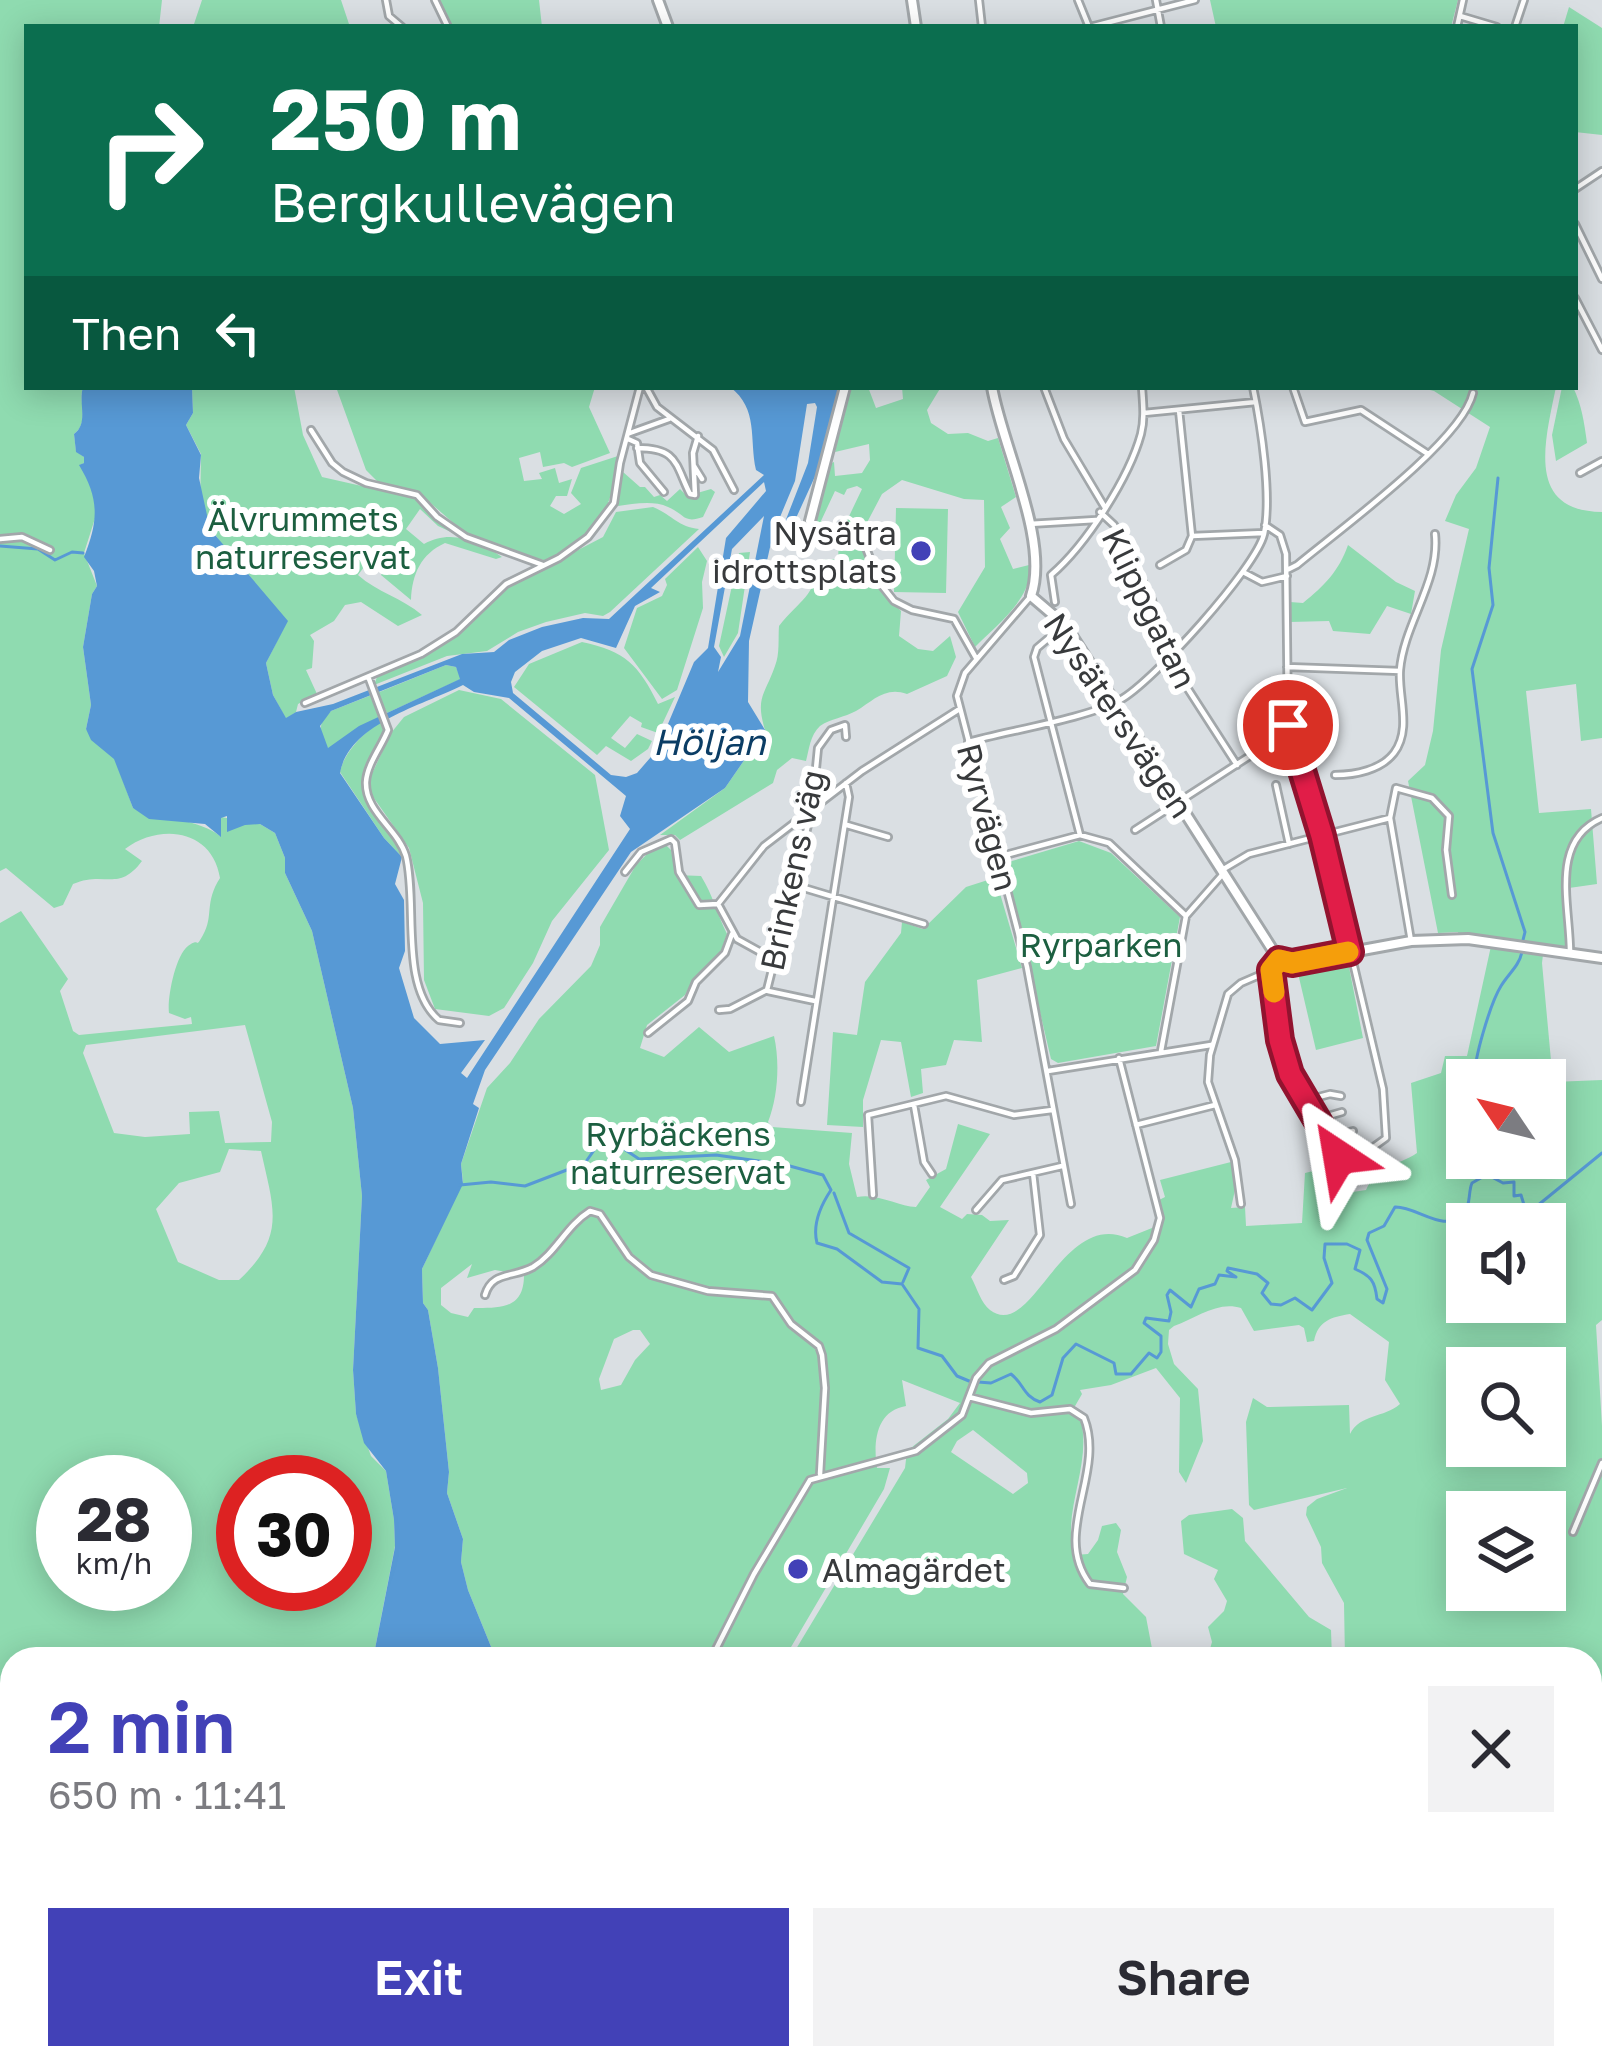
<!DOCTYPE html>
<html lang="en">
<head>
<meta charset="utf-8">
<style>
	:root { --surface:#fff; --page:#f2f2f3; --text:#2b2b33; --muted:#7c7c81; --accent:#4241b7 }
	body { margin:0; font-family:"Golos Text",sans-serif; background:var(--page); color:var(--text); height:100vh; display:flex; flex-direction:column; font-size:45px; white-space:nowrap }
	* { box-sizing:border-box; margin:0 }
	p { font-size:39px; color:var(--muted) }
	.icon { flex:none; width:66px; height:66px; fill:none; stroke:currentColor; stroke-width:2; stroke-linecap:round; stroke-linejoin:round }
	.map { position:relative; flex:1; overflow:hidden }
	.side { position:absolute; left:0px; top:1647px; width:1602px; height:423px; display:flex; flex-direction:column; background:var(--surface); border-radius:36px 36px 0 0; box-shadow:0 6px 30px #0003 }
	.side>* { flex:none }
	.guide { position:absolute; left:24px; top:24px; width:1554px; height:366px; border-radius:0px; box-shadow:0 6px 30px #0003; background:#0b6e4f; color:#fff; overflow:hidden }
	.needle { width:78px; rotate:305deg }
	.buttons { position:absolute; left:1446px; top:1059px; display:grid; gap:24px }
	.buttons a { display:grid; place-items:center; width:120px; height:120px; border-radius:0px; background:var(--surface); box-shadow:0 6px 30px #0003; font-size:60px }
	.speed { position:absolute; left:36px; top:1455px; display:flex; gap:24px; font-size:60px; font-weight:700; text-align:center }
	.speed>* { display:grid; place-content:center; width:156px; height:156px; border-radius:50%; background:var(--surface); box-shadow:0 6px 30px #0003; line-height:1 }
	.speed small { font-size:30px; font-weight:400 }
	.speed .limit { border:18px solid #d22; background:#fff; color:#111 }
	.pin { position:absolute; display:grid; place-items:center; width:102px; height:102px; color:#fff; margin:-51px; border:6px solid #fff; border-radius:50%; box-shadow:0 3px 12px #0007 }
	.me { position:absolute; width:132px; margin:-66px; rotate:327deg; stroke-linejoin:round; filter:drop-shadow(0 0 9px #0008) }
	.turn { display:flex; align-items:center; gap:42px; height:252px; padding:0 48px; font-size:54px }
	.turn .icon { width:156px; height:156px; stroke-width:2.5 }
	.turn b { display:block; font-size:84px; line-height:102px }
	.then { display:flex; align-items:center; height:114px; padding:0 48px; background:#0003; gap:24px; font-size:45px }
	.round { display:grid; place-items:center; flex:none; width:126px; height:126px; border-radius:0px; background:var(--page) }
	.summary { display:flex; align-items:center; justify-content:space-between; height:204px; padding:0 48px }
	h1 { font-size:72px; font-weight:600; line-height:90px; color:var(--accent) }
	.cta { display:flex; gap:24px; margin-top:auto; padding:24px 48px }
	.cta a { flex:1; height:138px; border-radius:0px; background:var(--accent); color:#fff; font-size:48px; font-weight:600; line-height:138px; text-align:center }
	.cta a+a { background:var(--page); color:var(--text) }
	.map>svg:first-child { display:block }
</style>
</head>
<body>
<div class="map">
<svg width="1602" height="2068" viewBox="0 0 1602 2068">
	<rect width="100%" height="100%" fill="#dadfe3"/>
	<path fill="#8fdbb0" fill-rule="evenodd" d="M0,0H162L159,27H27V387H83C78,403 90,422 74,434L76,451L84,457V463L80,465L90,476L98,509L84,553L97,586L92,594L83,647L91,705L86,729L115,759L133,808C159,816 202,821 220,836L221,817L260,824L275,833L285,858V873L312,931L353,1108L362,1196L353,1370L356,1414L371,1456L386,1471L394,1520L395,1546L373,1659H12V2058H69L71,2068H0V923L21,911L68,979L60,991L73,1031L79,1035L192,1024L191,1017L185,1019L169,1013C167,999 175,956 188,946C201,936 194,951 203,935C214,916 204,903 220,878C212,829 160,823 125,849L142,861C118,893 105,870 73,884L63,905L54,908L6,868L0,871ZM245,1025L272,1122L271,1142L225,1143L219,1111L189,1112L190,1134L145,1137L114,1133L83,1053L86,1045ZM229,1149L261,1151C274,1210 286,1236 239,1280H219L178,1262L156,1209L179,1183L220,1172ZM63,1482H165V1584H63ZM243,1482H345V1584H243Z
		M202,0H341L350,27H193Z
		M439,0H539L542,27H452Z
		M1210,0H1458L1451,27H1216Z
		M1569,7L1602,28V135L1575,132V27H1563Z
		M192,387H294L303,435L322,477L419,499L453,533L438,526L420,509L406,529L424,544C449,529 479,540 502,557L496,559L445,543C421,554 412,574 411,600L381,575L383,572L379,568L373,573L364,567L358,575C377,592 402,598 422,615L398,626L361,602L345,605L334,621L310,635L314,641L312,668L306,670L317,694L298,704L296,712L286,719L273,695L266,663L287,621L270,607L245,569L231,558L200,512L201,454L186,425L193,413Z
		M336,387H595L589,407L610,453L572,467L564,463L543,467L540,452L519,458L524,481L542,479L539,473L555,468L559,483L572,479L567,496H556L550,506L564,514L581,504L571,493L581,468L618,456C612,511 599,536 547,561L481,543L466,534L419,493L381,485L366,470Z
		M849,387H868L876,408L903,399L902,387H941L927,410L931,423L948,434L968,433L988,441L998,438L1016,497L1001,507L1010,528L1000,539L1013,569L1029,565C1035,597 995,626 975,647L958,612L985,567L984,500L964,499L902,480L882,494L861,534L831,533L833,528L842,531L862,489L857,486L847,489L844,495L835,491L821,521L829,526L825,533L816,529L820,491L829,464L834,462L835,476L862,473L870,460L869,444L835,452Z
		M1418,387H1556C1545,441 1525,511 1602,512V738L1581,741L1576,684L1526,691L1539,813L1591,809L1597,884L1569,888L1572,949L1544,946L1542,963L1553,1082L1602,1080V1320L1596,1325L1602,1426V2068H1060L1066,2058H1590V1659H1345L1344,1603L1322,1563L1321,1547L1306,1515L1307,1507L1317,1499L1347,1488L1254,1510L1249,1505L1246,1422L1253,1398L1267,1407L1349,1405L1350,1434C1360,1414 1384,1418 1400,1404L1385,1380L1389,1342L1350,1314C1331,1317 1318,1321 1314,1341L1307,1342L1304,1328L1299,1325L1254,1331L1241,1308C1217,1301 1197,1318 1174,1326L1169,1330L1168,1344L1174,1364L1198,1389L1203,1441L1186,1483L1179,1472L1180,1398L1156,1368L1111,1385L1080,1390L1082,1394L1071,1413L1081,1421C1092,1466 1060,1516 1075,1555L1088,1554L1098,1540L1102,1526L1116,1523L1121,1530L1117,1552L1127,1577L1123,1594L1146,1617L1154,1659H790L905,1468L907,1451L948,1419L960,1403L902,1380L906,1406C876,1411 873,1442 877,1468H890L884,1489L784,1659H496L468,1590L461,1562L463,1539L447,1493L449,1472L438,1368L428,1310L423,1303L422,1269L463,1181L461,1164L487,1088L510,1063L539,1019L591,966L600,945V927L636,865L650,851L665,844L671,850L676,875L701,876C713,895 717,914 727,934L720,954L693,980L685,995L647,1025L640,1048L664,1057L699,1027L729,1052L774,1036C780,1062 778,1097 768,1122L772,1127L852,1133L849,1164L857,1197C879,1193 899,1207 916,1207L930,1187L926,1180L946,1169L958,1124L990,1134L940,1207L962,1219L967,1214L982,1215L990,1221L1009,1220L971,1277C977,1288 981,1303 990,1310C1032,1342 1061,1210 1127,1238L1162,1224L1159,1200L1165,1197L1160,1180L1231,1162L1235,1190L1231,1208L1245,1207L1246,1226L1302,1223L1305,1173L1317,1170L1346,1193L1366,1190C1378,1163 1396,1167 1417,1153L1411,1083L1441,1073L1445,1056H1467L1491,946L1461,944L1458,932L1438,933L1408,781L1425,765L1433,731L1441,650L1469,529L1445,521L1456,495L1476,468L1490,427L1434,391ZM1467,1080H1545V1158H1467ZM1467,1224H1545V1302H1467ZM472,1264L467,1278L495,1270L524,1275C524,1309 501,1308 474,1308L468,1317L451,1313L441,1305V1288ZM633,1330H640L650,1344L635,1360L621,1385L601,1390L599,1379L614,1339ZM1467,1368H1545V1446H1467ZM973,1430L1027,1473L1028,1483L1013,1494L951,1452L957,1441ZM1467,1512H1545V1590H1467Z
		M1562,387H1573C1582,406 1584,422 1587,443L1556,461L1552,435Z
		M623,472L640,487H645L654,497L660,495L667,501L680,489L687,496L711,489L715,492L703,517C683,524 685,514 668,507C653,500 633,504 618,506Z
		M653,507C671,514 678,527 699,529L610,612L603,616L585,613L546,622L518,632L487,651L447,656L374,685L377,677L447,642L511,585L603,537L616,512Z
		M896,508L948,509L946,593L894,592Z
		M839,540L861,543C879,571 872,585 901,611L899,636L918,649L933,651L950,636L956,657L947,676L907,694C885,686 873,701 856,711C845,717 830,719 820,726C810,735 809,750 806,761L792,758L777,770L773,783L680,840L675,835H660L725,788L765,730C755,697 765,695 775,666C780,654 778,638 779,626C800,599 815,598 819,560L838,559Z
		M1348,545L1396,582L1415,591L1411,614L1387,606L1370,634L1333,631L1329,621L1290,622V602L1303,603C1324,586 1339,571 1348,545Z
		M698,547L707,561L702,582L703,608L677,690L662,699L624,648L637,608L662,596L667,585L665,579Z
		M750,552L738,633L724,657L719,646L739,553Z
		M582,642C625,651 639,665 658,704L675,697L658,733L641,727L642,723L630,716L611,738L625,748L637,734L652,741L648,749L631,761L606,746L597,755L514,687L529,664Z
		M446,665L456,667L461,679L387,713L377,693Z
		M459,690L501,699L595,775L609,850L552,921L533,963L504,1008L489,1016L435,1009L424,980L423,903L409,848L371,794L369,780L391,733L404,717Z
		M374,694L384,715L328,749L320,734L322,719L331,711Z
		M385,720L388,730C356,798 367,793 405,854L402,857L384,838L340,772C344,752 367,728 385,720Z
		M1079,841L1111,853L1180,917L1156,1046L1058,1063L1051,1059L1005,863Z
		M991,879L996,880L1022,968L977,980L982,1042L954,1040L946,1065L921,1069L923,1093L911,1097L901,1042L881,1040L863,1100V1127L827,1125L833,1032L857,1035L865,982L901,933L902,922L923,929L966,887Z
		M1342,958L1348,962L1363,1038L1316,1050L1297,969Z
		M1232,1509L1243,1518L1245,1541L1309,1617L1331,1630L1332,1659H1207L1212,1642L1208,1627L1224,1611L1227,1601L1214,1579L1218,1570L1184,1554L1181,1521L1189,1515Z
		M90,2058H353L354,2068H91Z
		M480,2058H1034L1036,2060L1032,2068H483Z"/>
	<path fill="#5799d5" fill-rule="evenodd" d="M83,387H192L193,413L186,425L201,455L199,478L210,529L288,621L266,663L273,695L286,718L296,712L333,704L462,654L494,652L509,640L542,627L583,618L609,619L764,475L756,470C749,439 759,409 730,387H842L828,448L786,540H778L808,463L817,407L815,403L807,404L795,481L773,534L749,641L748,702L765,730L725,788L631,852L485,1070L473,1104L479,1108L461,1164L463,1184L422,1269L423,1303L428,1310L438,1368L449,1472L447,1493L463,1539L461,1562L468,1590L496,1659H373L395,1547L394,1520L386,1471L364,1443L356,1414L353,1370L362,1196L353,1108L312,931L285,873V858L275,833L260,824L245,825L227,832V816L221,818V837L205,824L149,819L133,808L114,759L91,740L86,729L91,705L83,647L92,594L97,586L94,571L84,557C99,520 99,498 79,465L84,463V457L76,452L74,434C89,423 78,403 83,387ZM764,482L766,491L726,538L708,648L694,662L657,750L637,773L626,777L611,775L513,693L511,682L515,672L542,651L581,638L616,648L635,606L660,592L651,588ZM764,516L740,636L718,672L721,657L714,647L732,549ZM446,665L456,667L460,679L359,726L328,748L320,726L331,711ZM463,685L474,692L509,698L626,796L620,816L630,829L467,1078L461,1073L485,1040L440,1044L414,1018L399,968L405,951L404,900L395,884L402,857L384,838L340,773C349,723 424,705 463,685Z"/>
	<g fill="none" stroke-linecap="round" stroke-linejoin="round">
		<path stroke="#5799d5" stroke-width="3" d="M1498,478L1489,568L1493,605L1472,669L1493,833L1525,932L1523,940
			M0,546L38,549L55,560L72,552L83,553
			M1475,1080C1472,1063 1491,1002 1501,986C1509,973 1519,966 1522,952
			M1484,1158L1486,1173
			M1488,1175L1503,1183L1514,1182V1196L1521,1195L1525,1208L1537,1206L1602,1153
			M460,1185L491,1182L525,1186L585,1163L597,1146L609,1139L639,1159L716,1155L786,1165L823,1175L831,1190C821,1205 812,1224 817,1243L837,1249L882,1282L902,1284L919,1309L918,1348L942,1356L957,1376L969,1381
			M834,1193L849,1233L909,1268L903,1282
			M978,1382L991,1383L1011,1374C1024,1384 1023,1396 1040,1402L1052,1395L1063,1358L1076,1344L1114,1363L1116,1374H1131L1149,1353L1157,1358L1161,1352V1336L1144,1323L1146,1318L1169,1321L1171,1312L1167,1295L1170,1290L1191,1307L1199,1289L1215,1284L1219,1275L1236,1277L1227,1271L1228,1268L1257,1274L1268,1283L1262,1293L1271,1304L1281,1305L1295,1298L1312,1310L1332,1283L1324,1258L1325,1244H1347L1360,1250L1355,1269C1371,1276 1375,1281 1377,1299L1383,1303L1387,1289L1367,1240L1369,1233L1384,1226L1395,1207C1417,1206 1445,1235 1464,1213C1471,1205 1468,1192 1472,1183L1486,1175
			M1051,2068L1057,2058"/>
		<g stroke="#a2a7aa" stroke-width="10">
			<path id="street" d="M386,0L389,16L402,27
				M435,0L448,27
				M979,0L982,27
				M1078,0L1089,27
				M1156,0L1161,27
				M1460,16L1497,27
				M1090,27L1195,0
				M1457,27L1463,0
				M1515,27L1524,0
				M1575,189L1602,171
				M1575,224L1602,279
				M1575,298L1602,350
				M646,387L657,407L713,450L734,490
				M1044,387L1064,439L1104,506
				M1293,387L1305,422L1361,410L1428,454
				M1144,413L1256,402
				M311,430L332,463L343,472L366,483L417,495L437,517L466,537L543,565
				M630,433L669,419
				M628,439L637,443L640,463L664,492
				M637,448C678,448 675,464 690,494L695,495L693,453L698,436
				M694,466L702,479
				M1580,473L1602,461
				M1100,512L1114,525L1152,600L1168,658L1237,765
				M1029,524L1096,520
				M1265,525L1280,535L1286,554L1288,725L1322,836L1352,958L1383,1089L1386,1138L1361,1156L1345,1160C1330,1152 1324,1138 1316,1124C1285,1070 1279,1031 1271,970
				M812,531L821,536L863,540L879,582L894,601L912,610L954,619L976,658
				M1192,536L1264,533
				M0,539L22,537L50,550
				M1160,565L1186,550L1192,536L1179,410
				M1287,570L1297,565C1339,530 1462,441 1473,393
				M1243,572L1262,582L1287,576
				M1031,596L965,673L957,696L1027,967L1071,1204
				M1055,602L1051,575C1086,545 1129,478 1141,434C1145,418 1143,403 1142,387
				M1063,626L1037,648L1034,657L1080,835
				M1287,667L1400,671
				M369,679L388,730C382,746 367,764 366,782C365,812 398,829 406,856C418,904 399,986 439,1020L460,1023
				M305,703L421,654L456,632L506,584L559,558L588,537L614,503L620,463L640,387
				M968,742C1007,731 1088,718 1120,700C1152,683 1256,568 1264,534C1272,496 1261,426 1253,387
				M1335,775C1355,775 1381,770 1394,753C1412,729 1398,697 1400,670C1404,623 1440,582 1435,534
				M1276,785L1289,844
				M847,825L888,837
				M1135,830L1290,730
				M998,857L1080,835L1109,843L1186,916
				M1222,870L1249,854L1390,818
				M625,872L641,852L671,839L675,843L679,872L699,905L718,904
				M794,885L924,924
				M718,904L764,846L862,771L958,710
				M718,904L737,939L775,960
				M1411,941L1390,818L1396,788L1432,798L1449,816L1446,850L1452,895
				M1570,952C1570,905 1549,841 1602,818
				M768,991L815,1001
				M719,1010L730,1009L767,990L812,809L818,748L831,730L845,725L846,737
				M648,1033L688,1001L696,982L725,953L732,934
				M1161,1051L1186,916L1222,875
				M1048,1071L1211,1045
				M1303,1101L1330,1094L1341,1096
				M801,1102L849,797L846,783
				M914,1105L924,1162L932,1174
				M1314,1120L1342,1112
				M1136,1125L1215,1105
				M1325,1138L1353,1131
				M873,1195L868,1115L946,1096L1014,1115L1052,1110
				M1241,1204L1235,1160L1208,1082L1210,1055L1228,994L1241,983L1271,970L1279,960
				M976,1210L1002,1180L1062,1166
				M1004,1280L1014,1276L1040,1235L1033,1173
				M485,1295C492,1271 513,1278 533,1267C556,1253 566,1226 590,1211L600,1214L629,1257L651,1275L708,1291L772,1296L791,1324L819,1346L822,1355L825,1388L820,1474
				M969,1397L1031,1413L1070,1409L1084,1418C1106,1473 1051,1534 1090,1584L1124,1588
				M1573,1532L1602,1463
				M711,1659L754,1574L810,1480L916,1451L962,1415L976,1378L989,1363L1056,1329L1135,1270L1154,1240L1160,1218L1119,1058
				M0,1871L12,1869
				M657,2068V2058"/>
		</g>
		<g stroke="#a2a7aa" stroke-width="14">
			<path id="secondary" d="M658,0L668,27
				M912,0L916,27
				M992,387C1002,446 1050,541 1031,596L1065,625L1279,960L1292,963L1411,941L1468,939L1602,958
				M812,531L810,521L845,387
				M0,1813L12,1836
				M95,2058L96,2068"/>
		</g>
		<use href="#street" stroke="#fff" stroke-width="4.5"/>
		<use href="#secondary" stroke="#fff" stroke-width="8"/>
	</g>
	<g fill="none" stroke-linecap="round" stroke-linejoin="round">
		<g stroke="#92132f" stroke-width="30">
			<path id="route" d="M1288,725L1322,836L1350,952L1292,963L1279,960L1271,970L1280,1040L1290,1074L1339,1157"/>
		</g>
		<use href="#route" stroke="#e11d48" stroke-width="21"/>
		<path stroke="#f59e0b" stroke-width="21" d="M1274,992L1271,970L1279,960L1292,963L1348,952"/>
	</g>
	<g fill="#4241b7" stroke="#fff" stroke-width="4.5">
		<circle cx="921" cy="551" r="12"/>
		<circle cx="798" cy="1569" r="12"/>
	</g>
	<g text-anchor="middle" dominant-baseline="central" stroke-width="12" stroke-linejoin="round" paint-order="stroke">
		<g font-size="33" fill="#1c5f40" stroke="#fff">
			<text x="303" y="518">Älvrummets<tspan x="303" dy="38">naturreservat</tspan></text>
			<text x="1101" y="944">Ryrparken</text>
			<text x="678" y="1133">Ryrbäckens<tspan x="678" dy="38">naturreservat</tspan></text>
		</g>
		<g font-size="33" fill="#383a3c" stroke="#fff" text-anchor="end">
			<text x="897" y="532">Nysätra<tspan x="897" dy="38">idrottsplats</tspan></text>
			<text x="822" y="1569" text-anchor="start">Almagärdet</text>
		</g>
		<g font-size="33" fill="#383a3c" stroke="#fff">
			<text transform="translate(1150 608) rotate(64)">Klippgatan</text>
			<text transform="translate(1119 715) rotate(56)">Nysätersvägen</text>
			<text transform="translate(988 817) rotate(75)">Ryrvägen</text>
			<text transform="translate(792 870) rotate(-78)">Brinkens väg</text>
		</g>
		<g font-size="36" font-style="italic" fill="#0b3d65" stroke="#fff">
			<text x="709" y="741">Höljan</text>
		</g>
	</g>
</svg>
<div class="buttons">
<a><svg class="needle" viewBox="-14 -14 28 28"><path d="M0-13l5 13h-10z" fill="#e53935"/><path d="M0 13l5-13h-10z" fill="#7c7c81"/></svg></a>
<a><svg class="icon" aria-label="sound" viewBox="0 0 24 24"><path d="M4 9h4l5-4v14l-5-4H4zM17 9q2 3 0 6"/></svg></a>
<a><svg class="icon" aria-label="search" viewBox="0 0 24 24"><circle cx="10" cy="10" r="6"/><path d="M15 15l6 6"/></svg></a>
<a><svg class="icon" aria-label="layers" viewBox="0 0 24 24"><path d="M12 4l9 5-9 5-9-5zM3 14l9 5 9-5"/></svg></a>
</div>
<div class="speed"><div>28<small>km/h</small></div><div class="limit">30</div></div>
<div class="pin" style="left:1288px;top:725px;background:#d93025"><svg class="icon" aria-label="arrive" viewBox="0 0 24 24"><path d="M6 21V4h12l-3 4 3 4H6"/></svg></div>
<svg class="me" style="left:1339px;top:1157px" viewBox="-20 -20 40 40"><path d="M0-17L14 15 0 8-14 15z" fill="#e11d48" stroke="#fff" stroke-width="4"/></svg>
<div class="guide">
<div class="turn"><svg class="icon" aria-label="right" viewBox="0 0 24 24"><path d="M7 20v-9h11M14 6l5 5-5 5"/></svg><div><b>250 m</b>Bergkullevägen</div></div>
<div class="then">Then<svg class="icon" aria-label="left" viewBox="0 0 24 24"><path d="M17 20v-9H6M10 6l-5 5 5 5"/></svg></div>
</div>
<section class="side">
<div class="summary"><div><h1>2 min</h1><p>650 m · 11:41</p></div><a class="round"><svg class="icon" aria-label="close" viewBox="0 0 24 24"><path d="M6 6l12 12M18 6L6 18"/></svg></a></div>
<div class="cta"><a>Exit</a><a>Share</a></div>
</section>
</div>
</body>
</html>
